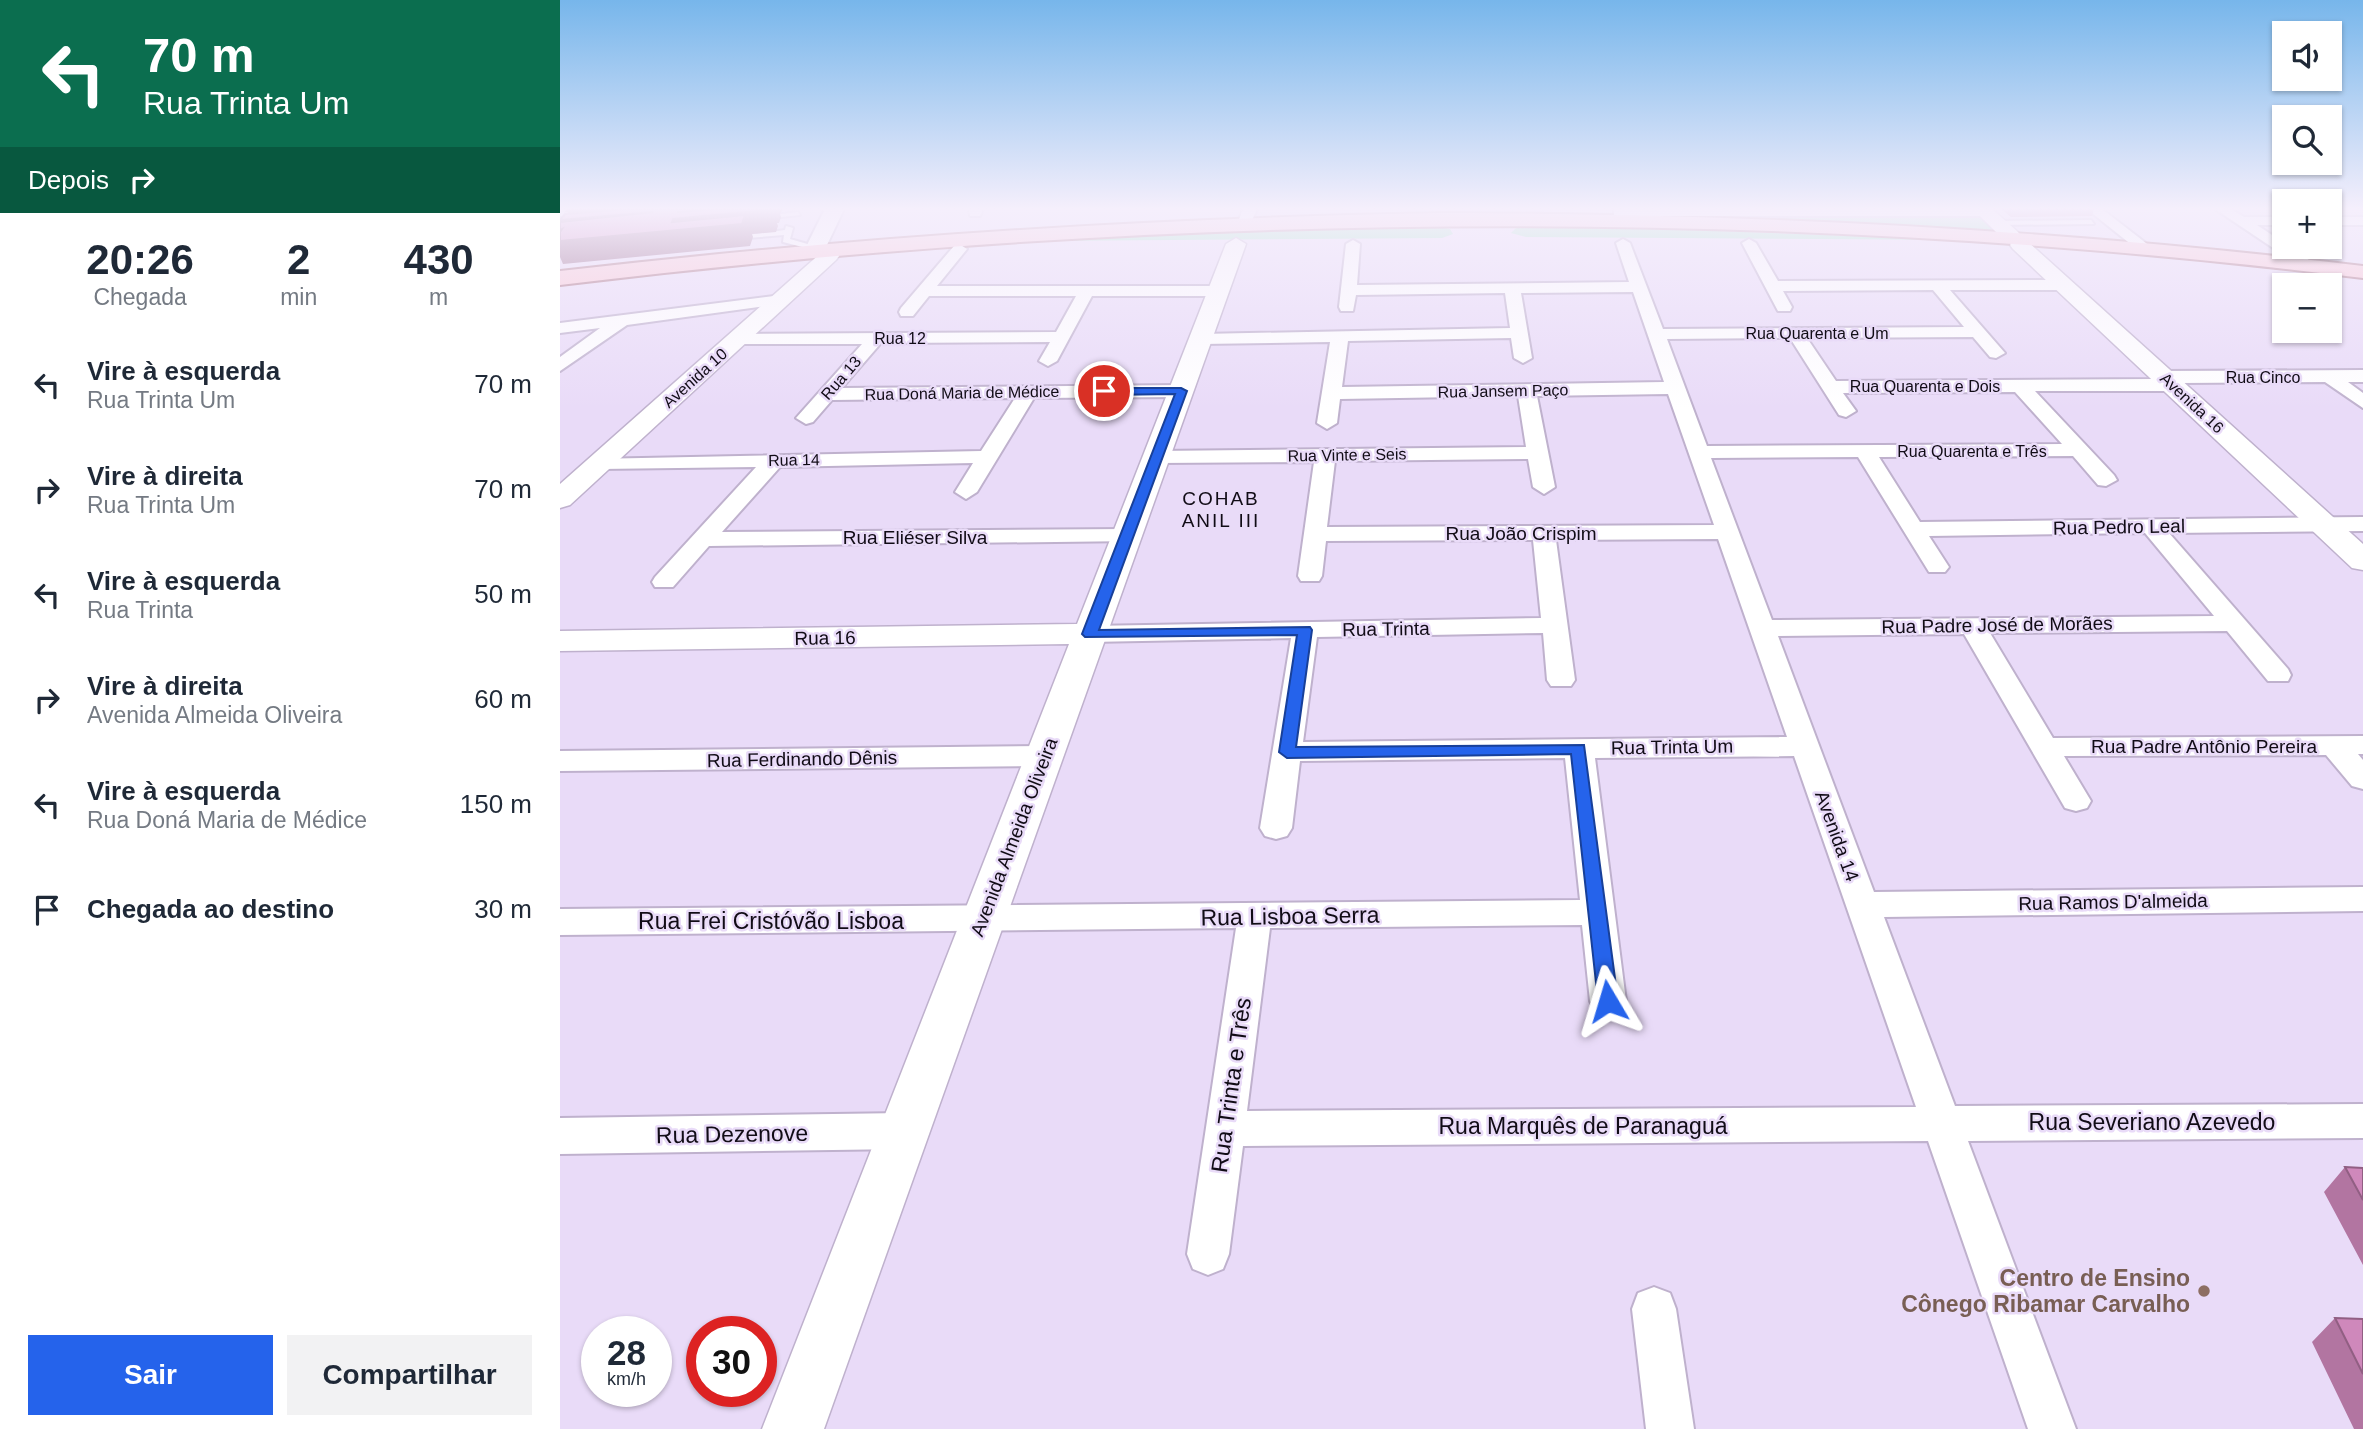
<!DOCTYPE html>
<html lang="pt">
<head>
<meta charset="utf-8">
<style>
	:root { --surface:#fff; --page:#f2f2f3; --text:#1f2937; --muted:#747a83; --accent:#2563eb }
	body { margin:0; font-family:Arial,sans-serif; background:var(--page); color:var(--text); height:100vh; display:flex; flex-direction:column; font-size:26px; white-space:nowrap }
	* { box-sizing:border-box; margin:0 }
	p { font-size:23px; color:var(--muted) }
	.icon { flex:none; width:38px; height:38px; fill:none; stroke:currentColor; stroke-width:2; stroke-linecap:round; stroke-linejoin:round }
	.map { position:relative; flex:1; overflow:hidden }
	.panel { display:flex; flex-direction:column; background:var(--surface); width:560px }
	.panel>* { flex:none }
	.banner { background:#0b6e4f; color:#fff; overflow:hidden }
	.fabs { position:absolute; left:1712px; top:21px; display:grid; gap:14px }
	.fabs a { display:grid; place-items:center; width:70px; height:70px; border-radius:0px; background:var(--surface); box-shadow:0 2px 5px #0004; font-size:35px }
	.speed { position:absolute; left:21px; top:1316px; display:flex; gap:14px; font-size:35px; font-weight:700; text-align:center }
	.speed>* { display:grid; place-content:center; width:91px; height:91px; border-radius:50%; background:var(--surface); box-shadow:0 2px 5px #0004; line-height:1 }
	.speed small { font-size:18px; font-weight:400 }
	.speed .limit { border:10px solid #d22; background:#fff; color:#111 }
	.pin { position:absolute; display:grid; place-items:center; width:60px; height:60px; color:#fff; margin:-30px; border:4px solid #fff; border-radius:50%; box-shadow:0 2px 7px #0007 }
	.me { position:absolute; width:77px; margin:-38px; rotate:353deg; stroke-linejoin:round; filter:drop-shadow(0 0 5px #0008) }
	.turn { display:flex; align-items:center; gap:24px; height:147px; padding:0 28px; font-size:32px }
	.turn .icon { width:91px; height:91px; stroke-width:2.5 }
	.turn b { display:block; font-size:49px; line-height:60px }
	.then { display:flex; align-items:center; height:66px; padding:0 28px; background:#0003; gap:14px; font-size:26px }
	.eta { display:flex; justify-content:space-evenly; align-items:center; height:119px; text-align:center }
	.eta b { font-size:42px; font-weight:700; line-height:49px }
	.action { display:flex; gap:14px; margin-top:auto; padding:14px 28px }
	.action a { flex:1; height:80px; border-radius:0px; background:var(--accent); color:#fff; font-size:28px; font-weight:700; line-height:80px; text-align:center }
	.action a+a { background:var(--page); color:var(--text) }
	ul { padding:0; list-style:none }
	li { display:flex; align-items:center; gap:21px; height:105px; padding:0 28px }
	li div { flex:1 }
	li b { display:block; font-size:26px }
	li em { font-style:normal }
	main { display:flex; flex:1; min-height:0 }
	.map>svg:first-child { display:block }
</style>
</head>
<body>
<main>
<section class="panel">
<div class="banner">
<div class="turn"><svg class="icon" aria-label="left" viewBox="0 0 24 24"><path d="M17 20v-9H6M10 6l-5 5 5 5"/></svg><div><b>70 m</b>Rua Trinta Um</div></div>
<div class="then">Depois<svg class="icon" aria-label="right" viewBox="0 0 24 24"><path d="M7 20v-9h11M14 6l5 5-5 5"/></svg></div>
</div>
<div class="eta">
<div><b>20:26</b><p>Chegada</p></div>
<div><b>2</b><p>min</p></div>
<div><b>430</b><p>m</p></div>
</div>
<ul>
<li><svg class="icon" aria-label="left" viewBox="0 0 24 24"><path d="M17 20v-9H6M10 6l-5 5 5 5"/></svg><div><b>Vire à esquerda</b><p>Rua Trinta Um</p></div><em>70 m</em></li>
<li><svg class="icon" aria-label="right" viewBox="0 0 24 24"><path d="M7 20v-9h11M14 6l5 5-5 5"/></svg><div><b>Vire à direita</b><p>Rua Trinta Um</p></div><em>70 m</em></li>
<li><svg class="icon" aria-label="left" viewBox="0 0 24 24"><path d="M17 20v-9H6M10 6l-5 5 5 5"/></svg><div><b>Vire à esquerda</b><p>Rua Trinta</p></div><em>50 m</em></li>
<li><svg class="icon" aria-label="right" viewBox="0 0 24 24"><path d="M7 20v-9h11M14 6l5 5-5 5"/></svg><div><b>Vire à direita</b><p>Avenida Almeida Oliveira</p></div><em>60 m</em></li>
<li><svg class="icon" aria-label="left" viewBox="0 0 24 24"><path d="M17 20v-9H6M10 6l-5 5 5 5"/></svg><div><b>Vire à esquerda</b><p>Rua Doná Maria de Médice</p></div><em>150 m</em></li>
<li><svg class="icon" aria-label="arrive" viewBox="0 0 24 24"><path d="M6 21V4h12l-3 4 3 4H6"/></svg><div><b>Chegada ao destino</b></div><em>30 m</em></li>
</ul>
<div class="action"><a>Sair</a><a>Compartilhar</a></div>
</section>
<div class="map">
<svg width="1803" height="1429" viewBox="0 0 1803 1429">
	<rect width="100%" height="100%" fill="#e9dbf8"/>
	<path fill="#95e4bb" d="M1085,216H1418L1437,232Z
		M880,227L890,229L893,234L882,238L475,241L478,237Z
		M957,227H1051L1405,240L966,237L951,233Z"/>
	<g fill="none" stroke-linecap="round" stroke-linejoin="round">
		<g stroke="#bfb1cd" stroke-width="4">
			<path id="service" d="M238,212L240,215L201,219L197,217Z
				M1531,220L1534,224L1437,225L1433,223L1437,221Z
				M226,226L233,228L230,239L258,247V251L223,242L224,235L176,239L172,237L225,230Z"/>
		</g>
		<g stroke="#bfb1cd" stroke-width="4">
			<path id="minor" d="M409,209H423L420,216H410Z
				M683,209H697L690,225L678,222Z
				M1059,209H1429L1433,212L1426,216H1054V210Z
				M1527,209H1542L1591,247L1583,252L1578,250Z
				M1655,209H1671L1684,217H1724V225H1697L1724,243V247H1730L1756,265L1748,270L1743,268Z
				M1769,217H1803V225H1769Z
				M1063,239L1070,243L1103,329L1404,327L1373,290L1223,291L1232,307L1230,311H1218L1182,243L1189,239L1196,243L1218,281L1503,280L1511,285L1503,290H1390L1445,353L1436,358L1430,357L1413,337L1247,338L1276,381L1595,379L1596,373L1603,371L1803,370V382H1788L1803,393V408L1765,382L1620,383L1619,389L1612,391H1475L1554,475L1557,480L1546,486L1538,485L1513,456L1319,457L1360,522L1803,517V531L1609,533L1728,669L1731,675L1728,681H1708L1667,631L1430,633L1493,738L1803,736V754H1798L1803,760V789L1792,786L1766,755L1504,756L1531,801L1527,808L1516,811L1505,808L1404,634L1218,636L1314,892L1803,887V911L1324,917L1395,1106L1803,1104V1138L1408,1141L1516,1429H1468L1368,1141L683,1146L669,1254L663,1269L648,1275L633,1269L627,1254L676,928L0,935V909L1020,900L1005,758L740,761L732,828L727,836L716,839L705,836L700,828L731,638L530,642L521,639L517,634L521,629L530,626L981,618L973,540L766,541L762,576L759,581H741L738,576L754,462L596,463L586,457L596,451L966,447L958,396L780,399L777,423L767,429L757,423L770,342L641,344L632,339L641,334L950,328L945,293L796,295L793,311H781L779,307L786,244L793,240L800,244L797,285L1069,282L1056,243ZM1073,292L1104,382L782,387L788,341L951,338L954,358L963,363L972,358L961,293ZM1230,338L1279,415L1286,417L1296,411L1283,393L1455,392L1502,444L1147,446L1107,339ZM1108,394L1154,525L767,527L775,461L968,459L973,487L984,494L995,487L977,396ZM1298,457L1369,572H1385L1389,567L1369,536L1585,533L1654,616L1212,620L1151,458ZM1158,539L1227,737L743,742L757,637L983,633L987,680L991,686H1011L1015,680L996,540ZM1234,756L1356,1107L687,1111L710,928L1022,925L1030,1001L1035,1011L1048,1016L1061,1011L1066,1001L1035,758Z
				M399,244L407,249L377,286H659L667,291L659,296H532L497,361L488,366L479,361L490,342L321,343L282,388L621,385L631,391L621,397L474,398L417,492L406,499L395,492L413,463L220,467L162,532L567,529L575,531L579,536L575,541L149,546L113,587H95L92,582L95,577L196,467L40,469L33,467L29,463L33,459L421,451L455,398L272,400L253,422L246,424L236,418L302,344H179L170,339L179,334L496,332L516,296H369L353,316H341L339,312L341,308L394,246Z
				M222,295L230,300L228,303L67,325L0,371V357L40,328L0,333V323Z
				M484,746L494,749L499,756L494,763L484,766L0,771V751Z
				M344,1113L358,1119L364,1131L358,1143L344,1149L0,1154V1118Z
				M1094,1287L1110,1293L1116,1309L1134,1429H1086L1072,1309L1078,1293Z"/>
		</g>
		<g stroke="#bfb1cd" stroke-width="3">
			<path id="tertiary" d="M1413,209H1432L1458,232L1461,236L1458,240L1467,241L1803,544V570L1792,568L1453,249L1450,245L1453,241L1444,240Z
				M676,238L686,244L264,1429H202L509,644L0,651V631L517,624L666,244Z
				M269,250L276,252L279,256L276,260L10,505L0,508V484L262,252Z"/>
		</g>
		<g stroke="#bfb1cd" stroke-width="4">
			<path id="secondary" d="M0,209H27L24,213L0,216Z
				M265,209H284L266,247L279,256L269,262L245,249Z"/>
		</g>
		<g stroke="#a66b7d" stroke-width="4">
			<path id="primary" d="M883,213C1191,214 1497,229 1803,266V278C1203,204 600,212 0,285V271C294,237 587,218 883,213Z"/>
		</g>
		<use href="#service" fill="#fff" fill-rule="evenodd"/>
		<use href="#minor" fill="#fff" fill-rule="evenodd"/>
		<use href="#tertiary" fill="#fff" fill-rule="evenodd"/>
		<use href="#secondary" fill="#fff" fill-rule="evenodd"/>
		<use href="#primary" fill="#fac5d3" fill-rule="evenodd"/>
	</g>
	<path fill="#b275a1" d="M1441,209H1534L1532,216L1451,217Z
		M1785,1167L1803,1168V1265L1764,1192Z
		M1775,1318L1803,1319V1429H1794L1752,1342Z"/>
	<path fill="#915f83" d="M19,209H112V222L113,219L123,209H223L220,214L221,217L219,223H217L218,226L216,232L192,234L193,237L190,246L3,264L0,257V230L2,229L9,240L0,220L11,219L7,211Z"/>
	<path fill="#cf88bb" stroke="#915f83" stroke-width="2" d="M9,209H34L7,211Z
		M67,209H148L117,212L157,209H209L208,210L113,219L112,222L185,215L182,224L0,241V232L2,229L0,230V222L93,212L0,220L5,214Z
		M1785,1167L1803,1168V1200Z
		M1775,1318L1803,1319V1374Z"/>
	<linearGradient id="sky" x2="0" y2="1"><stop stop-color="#77b6eb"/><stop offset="0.51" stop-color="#f5effc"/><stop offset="1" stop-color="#f5effc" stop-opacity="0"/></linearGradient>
	<rect width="1803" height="409" fill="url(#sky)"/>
	<path fill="#2563eb" stroke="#184099" stroke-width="2" d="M621,388L627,391L539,630L750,627L752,630L736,747L1024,745L1058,1001L1055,1006H1041L1038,1001L1011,754L727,758L719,752L737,635L525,637L522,634L615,394L544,395L539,391L544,388Z"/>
	<circle fill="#8d6e63" stroke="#e9dbf8" stroke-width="2.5" cx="1644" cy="1291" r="7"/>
	<g text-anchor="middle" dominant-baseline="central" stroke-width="5" stroke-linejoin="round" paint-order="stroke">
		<g font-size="16" fill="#110c16" stroke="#e9dbf8">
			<text x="1257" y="333">Rua Quarenta e Um</text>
			<text x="340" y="338">Rua 12</text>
			<text x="1703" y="377">Rua Cinco</text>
			<text transform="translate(135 378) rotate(-42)">Avenida 10</text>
			<text transform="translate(281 378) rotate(-49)">Rua 13</text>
			<text x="1365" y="386">Rua Quarenta e Dois</text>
			<text transform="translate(943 391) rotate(-1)">Rua Jansem Paço</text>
			<text transform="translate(402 393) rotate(-1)">Rua Doná Maria de Médice</text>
			<text transform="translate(1632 403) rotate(43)">Avenida 16</text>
			<text x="1412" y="451">Rua Quarenta e Três</text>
			<text transform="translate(787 455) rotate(-1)">Rua Vinte e Seis</text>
			<text transform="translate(234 460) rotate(-1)">Rua 14</text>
		</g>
		<g font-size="19" letter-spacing="2" fill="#110c16" stroke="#e9dbf8">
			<text x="661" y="498">COHAB<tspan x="661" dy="22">ANIL III</tspan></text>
		</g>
		<g font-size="19" fill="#110c16" stroke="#e9dbf8">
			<text transform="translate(1559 527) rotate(-1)">Rua Pedro Leal</text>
			<text x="961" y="533">Rua João Crispim</text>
			<text x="355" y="537">Rua Eliéser Silva</text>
			<text transform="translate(1437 625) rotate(-1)">Rua Padre José de Morães</text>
			<text transform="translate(826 629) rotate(-1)">Rua Trinta</text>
			<text transform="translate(265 638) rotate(-1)">Rua 16</text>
			<text x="1644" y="746">Rua Padre Antônio Pereira</text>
			<text transform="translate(1112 747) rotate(-1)">Rua Trinta Um</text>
			<text transform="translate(242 759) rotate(-1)">Rua Ferdinando Dênis</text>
			<text transform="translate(1277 836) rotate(70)">Avenida 14</text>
			<text transform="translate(454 837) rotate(-69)">Avenida Almeida Oliveira</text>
			<text transform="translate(1553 902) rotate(-1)">Rua Ramos D'almeida</text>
		</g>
		<g font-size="23" fill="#110c16" stroke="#e9dbf8">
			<text transform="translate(730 916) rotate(-1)">Rua Lisboa Serra</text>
			<text x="211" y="921">Rua Frei Cristóvão Lisboa</text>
			<text transform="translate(671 1085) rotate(-82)">Rua Trinta e Três</text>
			<text x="1592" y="1122">Rua Severiano Azevedo</text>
			<text x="1023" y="1126">Rua Marquês de Paranaguá</text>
			<text transform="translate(172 1134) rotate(-1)">Rua Dezenove</text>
		</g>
		<g font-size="23" font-weight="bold" fill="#785e54" stroke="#e9dbf8" text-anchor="end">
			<text x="1630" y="1278">Centro de Ensino<tspan x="1630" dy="26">Cônego Ribamar Carvalho</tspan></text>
		</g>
	</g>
</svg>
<div class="fabs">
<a><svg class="icon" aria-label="sound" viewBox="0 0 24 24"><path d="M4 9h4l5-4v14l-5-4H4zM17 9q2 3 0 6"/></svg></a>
<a><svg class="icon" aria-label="search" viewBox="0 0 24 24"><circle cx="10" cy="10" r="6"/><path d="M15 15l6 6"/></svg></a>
<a>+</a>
<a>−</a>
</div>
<div class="speed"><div>28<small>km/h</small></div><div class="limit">30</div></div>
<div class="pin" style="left:544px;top:391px;background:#d93025"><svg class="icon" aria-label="arrive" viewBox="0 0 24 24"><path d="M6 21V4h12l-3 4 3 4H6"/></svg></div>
<svg class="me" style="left:1048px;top:1001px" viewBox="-20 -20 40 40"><path d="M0-17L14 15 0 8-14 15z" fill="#2563eb" stroke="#fff" stroke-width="4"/></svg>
</div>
</main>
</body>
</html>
